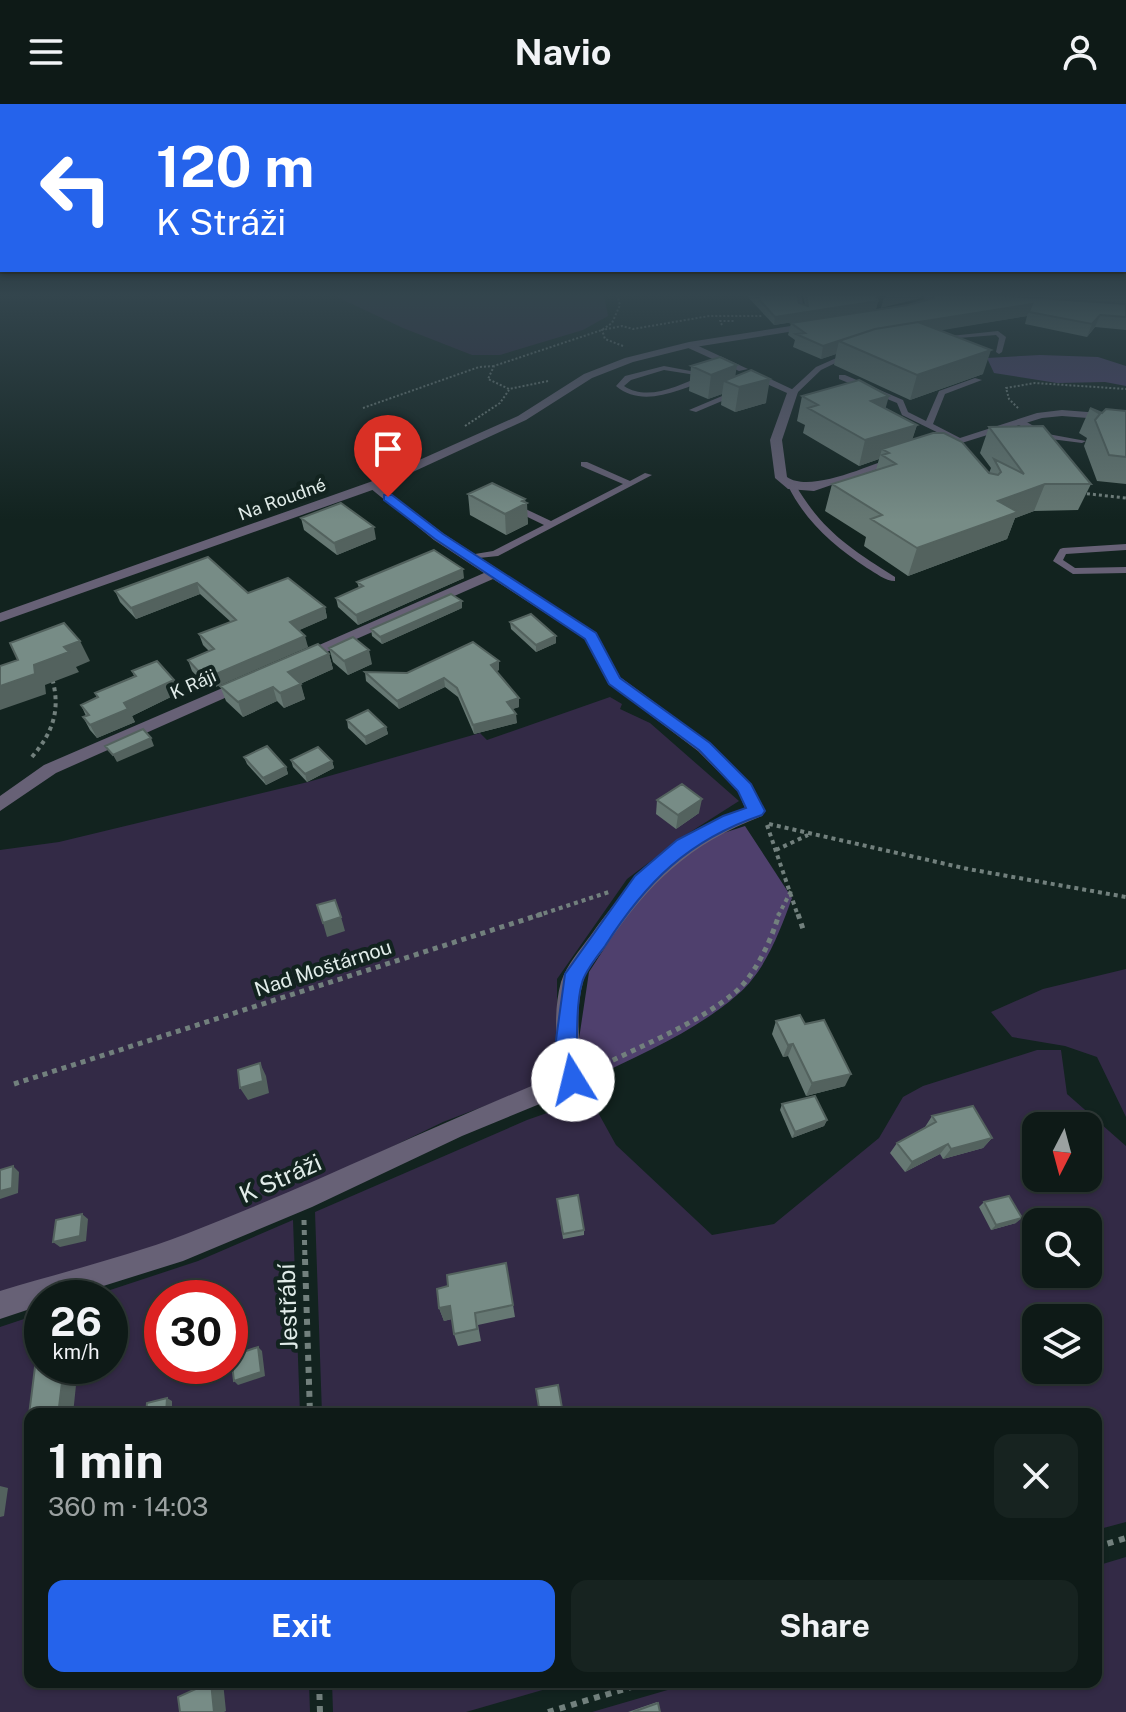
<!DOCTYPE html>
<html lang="en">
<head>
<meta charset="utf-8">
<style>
	:root { --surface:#0e1a17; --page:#172320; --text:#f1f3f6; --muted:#9ba1a1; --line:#2e3836; --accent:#2563eb }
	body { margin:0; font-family:"Public Sans",sans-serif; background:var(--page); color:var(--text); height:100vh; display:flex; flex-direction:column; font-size:30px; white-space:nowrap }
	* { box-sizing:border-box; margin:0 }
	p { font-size:26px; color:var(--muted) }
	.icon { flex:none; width:44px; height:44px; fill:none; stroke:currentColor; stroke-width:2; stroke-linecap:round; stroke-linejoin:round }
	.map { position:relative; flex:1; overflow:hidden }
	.sheet { position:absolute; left:24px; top:1304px; width:1078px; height:280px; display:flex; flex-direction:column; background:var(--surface); border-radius:16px; box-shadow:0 2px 6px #0004,0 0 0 2px var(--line) }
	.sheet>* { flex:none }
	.hud { position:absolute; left:0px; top:0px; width:1126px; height:168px; box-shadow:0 2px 6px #0004,0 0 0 2px var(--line); background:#2563eb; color:#fff; overflow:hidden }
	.needle { width:52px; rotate:186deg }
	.tools { position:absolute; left:1022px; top:1008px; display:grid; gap:16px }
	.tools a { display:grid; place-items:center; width:80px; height:80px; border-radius:16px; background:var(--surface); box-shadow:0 2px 6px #0004,0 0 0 2px var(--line); font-size:40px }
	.speed { position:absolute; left:24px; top:1176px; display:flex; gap:16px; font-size:40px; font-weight:700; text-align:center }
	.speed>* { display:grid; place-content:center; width:104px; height:104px; border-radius:50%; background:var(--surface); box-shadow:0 2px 6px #0004,0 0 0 2px var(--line); line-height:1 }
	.speed small { font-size:20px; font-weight:400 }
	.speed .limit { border:12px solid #d22; background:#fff; color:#111 }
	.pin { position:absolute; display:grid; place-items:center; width:68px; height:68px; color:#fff; margin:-82px -34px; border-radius:50% 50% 50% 0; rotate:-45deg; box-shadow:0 0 8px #0007 }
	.pin .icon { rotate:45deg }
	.me { position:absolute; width:88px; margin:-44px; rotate:351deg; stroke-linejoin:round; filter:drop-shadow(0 0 6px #0008) }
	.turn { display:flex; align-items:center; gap:28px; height:168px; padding:0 24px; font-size:36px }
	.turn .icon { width:104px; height:104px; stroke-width:2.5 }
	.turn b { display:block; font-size:56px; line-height:68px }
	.round { display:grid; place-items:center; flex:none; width:84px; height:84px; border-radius:16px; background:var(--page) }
	.head { display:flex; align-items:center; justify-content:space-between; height:136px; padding:0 24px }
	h1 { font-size:48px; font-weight:700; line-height:60px }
	.cta { display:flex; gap:16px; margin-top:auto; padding:16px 24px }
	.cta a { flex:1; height:92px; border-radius:16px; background:var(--accent); color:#fff; font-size:32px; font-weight:700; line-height:92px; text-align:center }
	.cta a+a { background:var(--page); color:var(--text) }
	header { display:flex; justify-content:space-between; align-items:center; height:104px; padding:0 24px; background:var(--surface); font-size:36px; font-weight:700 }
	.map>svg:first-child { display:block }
</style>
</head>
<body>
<header><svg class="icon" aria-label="menu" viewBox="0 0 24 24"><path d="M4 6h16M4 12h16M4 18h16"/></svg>Navio<svg class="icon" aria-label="person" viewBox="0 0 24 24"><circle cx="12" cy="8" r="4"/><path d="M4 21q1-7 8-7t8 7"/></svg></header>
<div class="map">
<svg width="1126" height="1608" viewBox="0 0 1126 1608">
	<rect width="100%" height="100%" fill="#12231f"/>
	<path fill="#332a46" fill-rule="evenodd" d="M333,191H604L608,212L583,226L500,251H472L403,224Z
		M610,593L622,600L620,605L650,619L739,697L684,732L627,775L557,875V960L552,976L443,1018L272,1101L139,1150L0,1190V746L59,738L308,678L480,629L487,636Z
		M1126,865V1013L1097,953L1065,942L1012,933L991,908L1043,885Z
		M1037,946H1061L1067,990L1126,1042V1418L1096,1426V1310H322L315,1108L527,1016L590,994L616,1041L712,1131L774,1120L879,1034L903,993L923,982ZM1036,1022H1088V1074H1036ZM1036,1118H1088V1170H1036ZM1036,1214H1088V1266H1036Z
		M293,1116L300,1310H30V1578H309L310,1608H0V1223L42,1209V1262H110V1194H86L198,1157ZM162,1194H230V1262H162Z
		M1126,1453V1608H592L695,1578H1096V1462Z
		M332,1578H570L466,1608H333Z"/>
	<path fill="#4f406d" d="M1040,251L1098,253L1126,262V282L1105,278L1057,279L994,269L987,254Z
		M745,722L792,794C780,827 765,868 737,891C695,928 640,950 591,975L576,955L589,868L643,785L708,734Z"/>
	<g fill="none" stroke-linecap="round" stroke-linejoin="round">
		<path stroke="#72807d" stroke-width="2" stroke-dasharray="2 2" stroke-linecap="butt" d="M722,221L720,217H734
			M623,242L605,235L602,226L622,222L633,225L709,212H763
			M548,277L509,285L488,275L494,262L602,226L612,219L620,201L617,191
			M363,304L479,263L494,262
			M1018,304L1009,295L1006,284L1035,279L1126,285
			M465,322L500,299L509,286"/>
		<path stroke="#72807d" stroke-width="3" stroke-dasharray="3 3" stroke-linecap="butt" d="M1081,389L1126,394"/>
		<path stroke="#72807d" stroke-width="4" stroke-dasharray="4 4" stroke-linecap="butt" d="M32,653C53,628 61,606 52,574
			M769,720L968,765L1126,793
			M767,721L798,812
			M776,746L808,731
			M536,812L609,788
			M778,812L791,787"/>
		<path stroke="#72807d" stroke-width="5" stroke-dasharray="5 5" stroke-linecap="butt" d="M798,810L803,825
			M595,965C640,942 693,922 733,890C754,874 772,835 779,810
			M14,980L542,810
			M304,1116L305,1157"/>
		<path stroke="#72807d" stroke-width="6" stroke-dasharray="6 6" stroke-linecap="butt" d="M305,1155L310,1310
			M1096,1443L1126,1434
			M319,1578L320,1608
			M548,1608L648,1578"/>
		<path fill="#676176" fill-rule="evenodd" d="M795,191H801L805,207L800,206Z
			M998,227L1006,233L1002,248L999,250L996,248L999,234L996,231L934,236L931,234Z
			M850,248L852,251L821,266L796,290L789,288L816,263Z
			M664,262L712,271L710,275C681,285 643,305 616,282L625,272ZM664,266L702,272C679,281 648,298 624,282L631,276Z
			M839,271H845L903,296L908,308L926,317L939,287L975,274L982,276L945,290L933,320L962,335V339H959L902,311L897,299L839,275Z
			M734,287L741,289L696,308L689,306Z
			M1017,316H1023L1048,330L1086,337L1082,339L1043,334L1017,320Z
			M581,358H587L630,377L645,369L652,371L498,452L469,455V451L493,447L544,421L509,404V400H515L551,417L623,380L581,362Z
			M789,380H795C822,427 851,445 895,473V477C885,477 876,469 867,464C834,442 806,418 788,382Z
			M1126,440V446L1066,450L1063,456L1075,464L1126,463V469L1073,470L1053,457L1060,445L1063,444Z"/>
		<path fill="#676176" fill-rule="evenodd" d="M686,239H692L748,265L739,267L686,243Z
			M758,269L798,288L782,336L787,373C811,390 873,359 901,351L907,355L814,387L788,385L775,374L770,336L787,289L754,274L753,272Z
			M1062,306L1126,311V317L1062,312L1042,314L939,346L929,344L1037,309Z
			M374,377L444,430L596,529L620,573L710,639L751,680L765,707L762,712C689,740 649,779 606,842C598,854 586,865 583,878C574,910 580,944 585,976L581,983L462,1032L312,1103L183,1157L65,1194H42V1201L0,1215V1187C62,1168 126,1153 186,1130C313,1081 434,1021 561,970C556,941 553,907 561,878C567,860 580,846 591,831C632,773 677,729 745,704L738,687L698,647L608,579L585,535L493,475L304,558H294V552L484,469L434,436L370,384L368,381Z
			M248,573L256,578L254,581L56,669L0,707V692L44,661Z"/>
		<path fill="#676176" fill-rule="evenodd" d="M923,191H932L935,196L929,203L904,208V204L925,196Z
			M816,218L819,223L689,244L633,258L592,274L526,316L378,384L0,518V509L370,378L518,312L584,270L625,254L689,238Z"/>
	</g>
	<path fill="#667873" d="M746,191H797L799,199L805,201L803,191H876L878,197L876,205L774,221Z
		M936,191H1126V226L1095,223L1087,233L1025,220L1027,212L939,226L983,270L910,296L834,261L836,250L821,255L793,243L795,236L788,231L791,219L908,201L933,194Z
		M691,262L736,272L766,299L735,308L721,301L722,290L708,295L689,287Z
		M802,292L886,304L917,321L912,335L989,369L991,364L980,349L989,323L1091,380L1078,406L1034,407L1015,414L1007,435L908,472L864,442L866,433L825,407L832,380L876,366L879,355L859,362L803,329L805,321L797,317Z
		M1090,304L1102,309L1126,307V380L1097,377L1084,342L1087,334L1079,329Z
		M468,390L525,398L528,420L506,431L470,411Z
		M301,414L376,435L337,451L304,426Z
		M208,453L248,489L325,503L327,514L299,526L308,543L213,584L210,580L206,582L192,567L188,556L209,547L203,541L199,530L231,518L200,490L136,515L120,498L115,487Z
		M464,474L358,521L338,503L336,494L359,484L357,478Z
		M462,504L382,540L372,532L371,525Z
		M510,518L556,532V539L536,548L511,525Z
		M329,544L372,560L348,571L333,558Z
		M329,550L333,565L300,580L305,595L284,604L277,597L243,613L226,597L220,582Z
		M499,566L496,567L519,594V603L512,605L517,619L474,630L458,593L445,583L399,605L366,577L365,568L407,569Z
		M132,567L179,589L132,612L135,618L97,634L90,626L83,613L86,612L81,601L97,594L95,589L134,572Z
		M347,616L386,623L388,630L366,641L348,624Z
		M244,653L286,663L288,670L266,681L247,660Z
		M291,656L332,657L334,664L307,678L293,663Z
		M657,696L699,709L676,725L656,710Z
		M776,917L805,920L845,982L806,992L788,952L783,953L772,930Z
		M782,1000L827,1016L824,1022L792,1034L780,1006Z
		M932,1012L992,1034L983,1044L943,1055L940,1050L905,1068L890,1049L897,1039L925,1023Z
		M557,1095L584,1126V1131L563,1135Z
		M984,1098L1016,1119L991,1126L979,1103Z
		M506,1159L515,1213L478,1221L481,1237L458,1242L454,1230L452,1215L444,1217L439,1204L448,1182Z
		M657,1598L658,1599L660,1608H628Z"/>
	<path fill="#53625e" d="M891,191H922L921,194L881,204L884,193Z
		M878,197L876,205L774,221L775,213Z
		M1032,200L1027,212L872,238L875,225Z
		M1100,211L1095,223L1087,233L1092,220Z
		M839,237L836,250L821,255L823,242Z
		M991,246L983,270L910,296L917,271Z
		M737,261L734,281L724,277L722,290L708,295L711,271Z
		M770,275L766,299L735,308L739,283Z
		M889,292L882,317L871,297Z
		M917,321L909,346L882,345L879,355L859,362L865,336Z
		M1045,380L1034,407L1015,414L1007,435L908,472L917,444L998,397Z
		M525,395L526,400L527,399L528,420L506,431L505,410Z
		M374,423L376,435L337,451L334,439Z
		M463,465L464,474L358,521L356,511Z
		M197,479L200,490L136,515L131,504Z
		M462,497V504L382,540L380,533Z
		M325,503L327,514L293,529L290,518Z
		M305,532L308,543L213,584L209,573Z
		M556,532V539L536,548V541Z
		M80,537L90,557L76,563L79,568L45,581L46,590L0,606V582L64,543Z
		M369,546L372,560L348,571L344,557Z
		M329,550L333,565L293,583L288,568Z
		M499,557V566L492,570L491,561Z
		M206,570L210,580L206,582L202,571Z
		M444,574L445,583L399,605L397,597Z
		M174,576L179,589L132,612L135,618L97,634L90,621L124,599Z
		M301,580L305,595L284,604L280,589Z
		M273,583L277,597L243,613L238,598Z
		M519,594V603L507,607V598Z
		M516,610L517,619L474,630L473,621Z
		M386,623L388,630L366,641L365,633Z
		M151,634L154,642L117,658L113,651Z
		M332,657L334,664L307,678L305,670Z
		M286,663L288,670L266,681L263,674Z
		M702,695L699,709L676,725L678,711Z
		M341,813L345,827L327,833L323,819Z
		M793,940L788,952L783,953L788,941Z
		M260,959L266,972L269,989L248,996L240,984Z
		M851,970L845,982L806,992L812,979Z
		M827,1016L824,1022L792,1034L795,1028Z
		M992,1034L983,1044L943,1055L951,1045Z
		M948,1040L940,1050L905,1068L912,1058Z
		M13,1062L19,1068L18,1089L0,1095V1087Z
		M82,1110L88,1115L86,1137L60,1143L53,1138Z
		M1022,1114L1016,1119L991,1126L996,1121Z
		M450,1202L455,1214L444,1217L439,1204Z
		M258,1243L262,1247L265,1272L238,1281L234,1277Z
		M64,1262H78L73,1310H33Z
		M167,1294L172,1297V1310H166Z
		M562,1304V1307L552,1310H540Z
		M0,1382L8,1384L4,1412L0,1413Z
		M211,1578H223L226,1607L224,1608H214Z"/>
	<path fill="#778c86" stroke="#53625e" stroke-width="2" d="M755,191H797L799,199L808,202L806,191H876L878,197L775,213Z
		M936,191H992L1126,200V213L1100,211L1092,220L1029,208L1032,200L875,225L823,242L796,230L805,229L791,219L908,201L933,194Z
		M918,218L991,246L917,271L839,237L875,225Z
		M720,253L737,261L711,271L691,262Z
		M751,266L770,275L739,283L724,277Z
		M859,276L889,292L871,297L917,321L865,336L808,304L818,301L802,292Z
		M1090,304L1102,309L1106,305L1126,307V353L1109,351L1095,316L1100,310Z
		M1043,322L1091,380H1045L998,397L1018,408L917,444L871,415L882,411L832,380L896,360L882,351L889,349L882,345L933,329H944L962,338L989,369L998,371L1001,368L994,355L1024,370L989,323Z
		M492,379L525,395L522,397L527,399L505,410L468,390Z
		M341,399L374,423L334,439L301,414Z
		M434,446L463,465L356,511L336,494L363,482L357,478Z
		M208,453L248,489L288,474L325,503L290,518L305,532L209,573L206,570L202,571L188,556L214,545L199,530L236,516L197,479L131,504L115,487Z
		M451,490L462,497L380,533L371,525Z
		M531,510L556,532L536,541L510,518Z
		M64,519L80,537L64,543L69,548L34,561L35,570L0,582V562L18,556L10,539Z
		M353,533L369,546L344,557L329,544Z
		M473,538L499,557L491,561L519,594L507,598L516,610L473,621L457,584L444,574L397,597L365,568L407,569Z
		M318,540L329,550L288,568L301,580L280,589L273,583L238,598L220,582Z
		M157,557L174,576L124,599L128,605L90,621L83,613L89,611L81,601L98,593L95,589L136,572L132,567Z
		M368,606L386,623L365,633L347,616Z
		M143,625L151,634L113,651L105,642Z
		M267,642L286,663L263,674L244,653Z
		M318,643L332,657L305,670L291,656Z
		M682,680L702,695L678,711L657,696Z
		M335,796L341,813L323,819L317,801Z
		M800,911L805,920L824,916L851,970L812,979L793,940L788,941L776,917Z
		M260,959L263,977L240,984L238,966Z
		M815,992L827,1016L795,1028L782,1000Z
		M973,1002L992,1034L951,1045L948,1040L912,1058L897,1039L936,1018L932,1012Z
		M13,1062L12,1084L0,1087V1066Z
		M578,1091L584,1126L563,1130L557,1095Z
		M1009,1092L1022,1114L996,1121L984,1098Z
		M82,1110L80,1132L53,1138L56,1116Z
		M506,1159L513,1201L475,1209L477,1225L454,1230L450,1202L439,1204L437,1185L448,1182L447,1171Z
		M258,1243L261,1268L234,1277L231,1252Z
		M42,1254V1262H64L59,1303L29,1311L36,1255Z
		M558,1281L562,1304L540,1310L536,1285Z
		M167,1294L166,1310H146L147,1299Z
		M211,1578L214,1608H180L178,1593Z
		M658,1599L660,1608H633Z"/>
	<linearGradient id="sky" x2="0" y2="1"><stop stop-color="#0a1311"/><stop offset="0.46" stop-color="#33454d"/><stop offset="1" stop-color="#33454d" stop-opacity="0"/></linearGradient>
	<rect width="1126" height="416" fill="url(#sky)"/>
	<path fill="#2563eb" stroke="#184099" stroke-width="2" d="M384,391H392L443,430L596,529L620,574L710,639L751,680L765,707L762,711C688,736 646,778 605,842C597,853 585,867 582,879C577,895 577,918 577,935C577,950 587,968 580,983L573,986L566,983L556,936L565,870L635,772L677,736L723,712L746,704L738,687L699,646L609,580L585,535L435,435L384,396Z"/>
	<g text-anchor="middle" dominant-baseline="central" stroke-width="8" stroke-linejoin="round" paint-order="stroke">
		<g font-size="18" fill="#e1ece9" stroke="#12231f">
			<text transform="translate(282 395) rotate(-20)">Na Roudné</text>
			<text transform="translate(193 580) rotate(-24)">K Ráji</text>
		</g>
		<g font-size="20" fill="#e1ece9" stroke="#12231f">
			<text transform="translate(323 864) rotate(-18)">Nad Moštárnou</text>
		</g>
		<g font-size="24" fill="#e1ece9" stroke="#12231f">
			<text transform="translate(280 1074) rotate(-24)">K Stráži</text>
			<text transform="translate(287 1203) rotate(-92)">Jestřábí</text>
		</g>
	</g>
</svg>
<div class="tools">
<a><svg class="needle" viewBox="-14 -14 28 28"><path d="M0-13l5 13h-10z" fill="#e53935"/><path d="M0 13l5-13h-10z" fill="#9ba1a1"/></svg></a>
<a><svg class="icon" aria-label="search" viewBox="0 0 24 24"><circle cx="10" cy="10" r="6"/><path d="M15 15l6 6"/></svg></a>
<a><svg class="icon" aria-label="layers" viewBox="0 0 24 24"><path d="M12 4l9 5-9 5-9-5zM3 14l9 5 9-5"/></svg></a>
</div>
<div class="speed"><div>26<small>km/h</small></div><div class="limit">30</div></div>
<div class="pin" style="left:388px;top:393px;background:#d93025"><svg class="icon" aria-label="arrive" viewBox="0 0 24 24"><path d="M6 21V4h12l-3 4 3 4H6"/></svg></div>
<svg class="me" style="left:573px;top:976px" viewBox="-20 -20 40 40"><circle r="19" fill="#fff"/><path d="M0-13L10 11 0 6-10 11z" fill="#2563eb"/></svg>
<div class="hud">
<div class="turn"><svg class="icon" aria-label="left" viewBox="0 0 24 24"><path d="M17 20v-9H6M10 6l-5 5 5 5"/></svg><div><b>120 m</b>K Stráži</div></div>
</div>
<section class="sheet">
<div class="head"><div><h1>1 min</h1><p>360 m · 14:03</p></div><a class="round"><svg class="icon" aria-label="close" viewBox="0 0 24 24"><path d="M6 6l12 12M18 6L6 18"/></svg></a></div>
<div class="cta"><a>Exit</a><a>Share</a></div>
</section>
</div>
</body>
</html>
